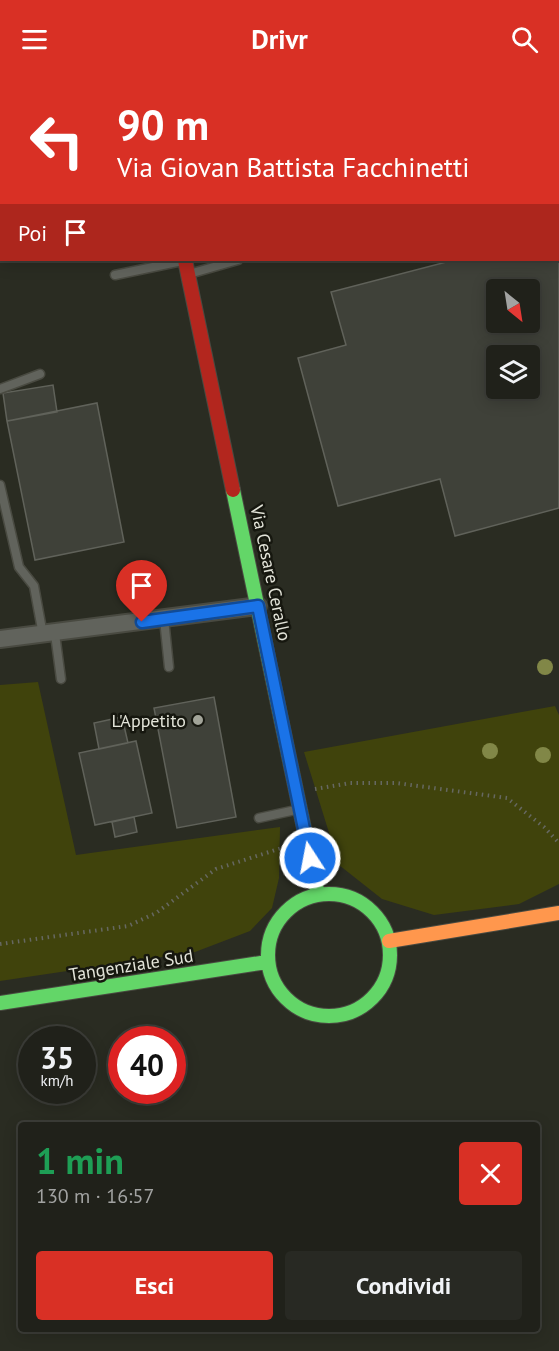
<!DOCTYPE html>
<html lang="it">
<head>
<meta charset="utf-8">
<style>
	:root { --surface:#20211a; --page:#282923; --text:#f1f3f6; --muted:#a2a3a2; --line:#3d3e39; --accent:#d93025 }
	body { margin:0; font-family:"PT Sans",sans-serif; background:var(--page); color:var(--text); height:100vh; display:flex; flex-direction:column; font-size:22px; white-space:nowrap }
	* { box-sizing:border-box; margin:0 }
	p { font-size:20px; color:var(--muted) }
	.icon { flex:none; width:33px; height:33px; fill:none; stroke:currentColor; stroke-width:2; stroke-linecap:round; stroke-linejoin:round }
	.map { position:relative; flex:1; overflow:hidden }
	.side { position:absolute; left:18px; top:1044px; width:522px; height:210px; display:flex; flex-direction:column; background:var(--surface); border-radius:6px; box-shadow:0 3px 15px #0003,0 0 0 2px var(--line) }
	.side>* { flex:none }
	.banner { position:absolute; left:0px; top:0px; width:560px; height:183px; box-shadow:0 3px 15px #0003,0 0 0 2px var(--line); background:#d93025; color:#fff; overflow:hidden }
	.needle { width:39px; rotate:150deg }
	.tools { position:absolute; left:486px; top:201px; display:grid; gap:12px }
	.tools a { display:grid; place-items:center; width:54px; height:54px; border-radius:6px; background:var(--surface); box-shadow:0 3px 15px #0003,0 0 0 2px var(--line); font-size:30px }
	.speed { position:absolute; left:18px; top:948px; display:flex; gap:12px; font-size:30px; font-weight:700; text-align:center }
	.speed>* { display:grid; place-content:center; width:78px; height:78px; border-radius:50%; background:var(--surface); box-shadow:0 3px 15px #0003,0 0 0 2px var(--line); line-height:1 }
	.speed small { font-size:15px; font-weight:400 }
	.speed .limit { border:9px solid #d22; background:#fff; color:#111 }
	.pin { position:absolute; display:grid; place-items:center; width:51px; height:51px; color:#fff; margin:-62px -26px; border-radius:50% 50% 50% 0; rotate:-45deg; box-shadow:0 0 6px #0007 }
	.pin .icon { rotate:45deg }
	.me { position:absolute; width:66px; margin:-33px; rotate:349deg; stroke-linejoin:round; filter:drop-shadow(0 0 4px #0008) }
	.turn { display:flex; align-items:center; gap:21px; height:126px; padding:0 18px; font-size:27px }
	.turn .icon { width:78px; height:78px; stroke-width:2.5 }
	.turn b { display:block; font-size:42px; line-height:51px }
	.then { display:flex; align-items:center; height:57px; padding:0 18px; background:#0003; gap:12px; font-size:22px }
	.round { display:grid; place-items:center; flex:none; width:63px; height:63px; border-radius:6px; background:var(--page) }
	.overview { display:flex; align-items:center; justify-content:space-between; height:102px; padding:0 18px }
	h1 { font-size:36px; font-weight:700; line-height:45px; color:#1e9e55 }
	.cta { display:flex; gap:12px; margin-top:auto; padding:12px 18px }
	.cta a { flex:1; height:69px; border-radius:6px; background:var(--accent); color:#fff; font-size:24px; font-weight:700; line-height:69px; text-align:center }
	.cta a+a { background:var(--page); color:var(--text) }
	header { display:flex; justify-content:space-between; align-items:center; height:78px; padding:0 18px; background:var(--accent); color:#fff; font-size:27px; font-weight:700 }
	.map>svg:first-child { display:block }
</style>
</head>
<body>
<header><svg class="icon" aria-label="menu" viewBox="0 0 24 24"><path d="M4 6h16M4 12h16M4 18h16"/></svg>Drivr<svg class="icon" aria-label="search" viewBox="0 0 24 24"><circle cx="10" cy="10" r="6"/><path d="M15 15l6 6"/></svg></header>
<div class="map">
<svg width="559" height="1273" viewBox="0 0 559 1273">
	<rect width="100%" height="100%" fill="#2a2c22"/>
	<path fill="#40430c" d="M38,604L76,777L280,749L279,800L272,830L250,853L195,874L0,903V607Z
		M555,628L559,637V806L519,826L434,837L382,821L339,787L304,674Z"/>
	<path fill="#3f4139" stroke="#60625a" stroke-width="1.5" fill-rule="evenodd" d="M0,0L48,2H2L0,151Z
		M249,0H399L394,2Z
		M559,153V430L455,458L440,401L338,428L298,280L346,267L331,214L454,182H558ZM496,212H530V244H496ZM496,278H530V310H496Z
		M53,307L57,334L7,343L3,315Z
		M97,325L124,464L35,482L7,343Z
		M214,619L236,739L177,750L154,630Z
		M122,639L128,665L99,671L94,645Z
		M136,663L152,735L95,747L79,675Z
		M134,739L137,754L115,759L112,744Z"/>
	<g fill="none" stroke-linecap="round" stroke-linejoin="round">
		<g stroke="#494a41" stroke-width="11">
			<path id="lane" d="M189,196L238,182
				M115,197L182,183
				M0,311L40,296
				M0,407L19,489L34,508L43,557
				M164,541L169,589
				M55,556L61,601
				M259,740L300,731"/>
		</g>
		<g stroke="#494a41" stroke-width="20">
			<path id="street" d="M148,0V2
				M0,561L258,528"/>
		</g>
		<g stroke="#494a41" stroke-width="16">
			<path id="fast" d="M233,412L318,817
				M268 877a61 61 0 1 1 122 0a61 61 0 1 1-122 0Z
				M0,925L267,884"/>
		</g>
		<g stroke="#494a41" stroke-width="16">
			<path id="slow" d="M389,863L559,835"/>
		</g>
		<g stroke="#494a41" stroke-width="16">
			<path id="jam" d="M185,182L233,412"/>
		</g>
		<path stroke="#666861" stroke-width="4" stroke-dasharray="1.5 4.5" stroke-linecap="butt" d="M315,711L350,705H396L507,720L544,749L559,765
			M0,866L128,848L156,835L216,791L288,768"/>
		<use href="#lane" stroke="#61635c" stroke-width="8"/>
		<use href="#street" stroke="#61635c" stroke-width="16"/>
		<use href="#fast" stroke="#63d668" stroke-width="14"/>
		<use href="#slow" stroke="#ff974d" stroke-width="14"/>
		<use href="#jam" stroke="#b3261e" stroke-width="14"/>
	</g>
	<g fill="#818747">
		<circle cx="545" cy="589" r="8"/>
		<circle cx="490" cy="673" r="8"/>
		<circle cx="543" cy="677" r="8"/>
	</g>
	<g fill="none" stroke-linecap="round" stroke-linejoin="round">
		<g stroke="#114b97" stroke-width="15">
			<path id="route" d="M142,544L258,528L310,780"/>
		</g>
		<use href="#route" stroke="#1a73e8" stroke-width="10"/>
	</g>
	<circle fill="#a2a499" stroke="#16170f" stroke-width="2" cx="198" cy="642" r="6"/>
	<g text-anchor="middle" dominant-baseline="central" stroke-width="5" stroke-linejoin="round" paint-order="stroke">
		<g font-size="18" fill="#e3e4d9" stroke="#16170f">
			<text transform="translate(271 495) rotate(78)">Via Cesare Cerallo</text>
			<text transform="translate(131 887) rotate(-9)">Tangenziale Sud</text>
		</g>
		<g font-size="18" fill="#e3e4d9" stroke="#16170f" text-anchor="end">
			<text x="186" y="642">L'Appetito</text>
		</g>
	</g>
</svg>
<div class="tools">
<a><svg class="needle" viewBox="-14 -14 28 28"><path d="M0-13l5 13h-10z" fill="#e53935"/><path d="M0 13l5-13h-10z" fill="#a2a3a2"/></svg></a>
<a><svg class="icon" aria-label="layers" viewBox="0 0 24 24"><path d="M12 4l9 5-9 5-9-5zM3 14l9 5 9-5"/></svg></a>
</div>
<div class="speed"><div>35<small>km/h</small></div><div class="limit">40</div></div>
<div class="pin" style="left:142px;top:544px;background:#d93025"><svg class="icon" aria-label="arrive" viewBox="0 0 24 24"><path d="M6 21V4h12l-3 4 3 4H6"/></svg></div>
<svg class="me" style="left:310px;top:780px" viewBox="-20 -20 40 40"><circle r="17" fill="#1a73e8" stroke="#fff" stroke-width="3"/><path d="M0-11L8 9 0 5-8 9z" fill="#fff"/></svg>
<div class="banner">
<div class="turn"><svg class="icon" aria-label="left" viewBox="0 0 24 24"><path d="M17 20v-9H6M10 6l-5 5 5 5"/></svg><div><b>90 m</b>Via Giovan Battista Facchinetti</div></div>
<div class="then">Poi<svg class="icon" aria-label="arrive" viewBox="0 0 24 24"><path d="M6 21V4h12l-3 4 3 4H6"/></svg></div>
</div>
<section class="side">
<div class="overview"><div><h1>1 min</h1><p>130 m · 16:57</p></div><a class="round" style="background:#d93025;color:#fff"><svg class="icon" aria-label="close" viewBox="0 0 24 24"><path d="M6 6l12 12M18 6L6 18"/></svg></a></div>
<div class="cta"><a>Esci</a><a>Condividi</a></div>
</section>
</div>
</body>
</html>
